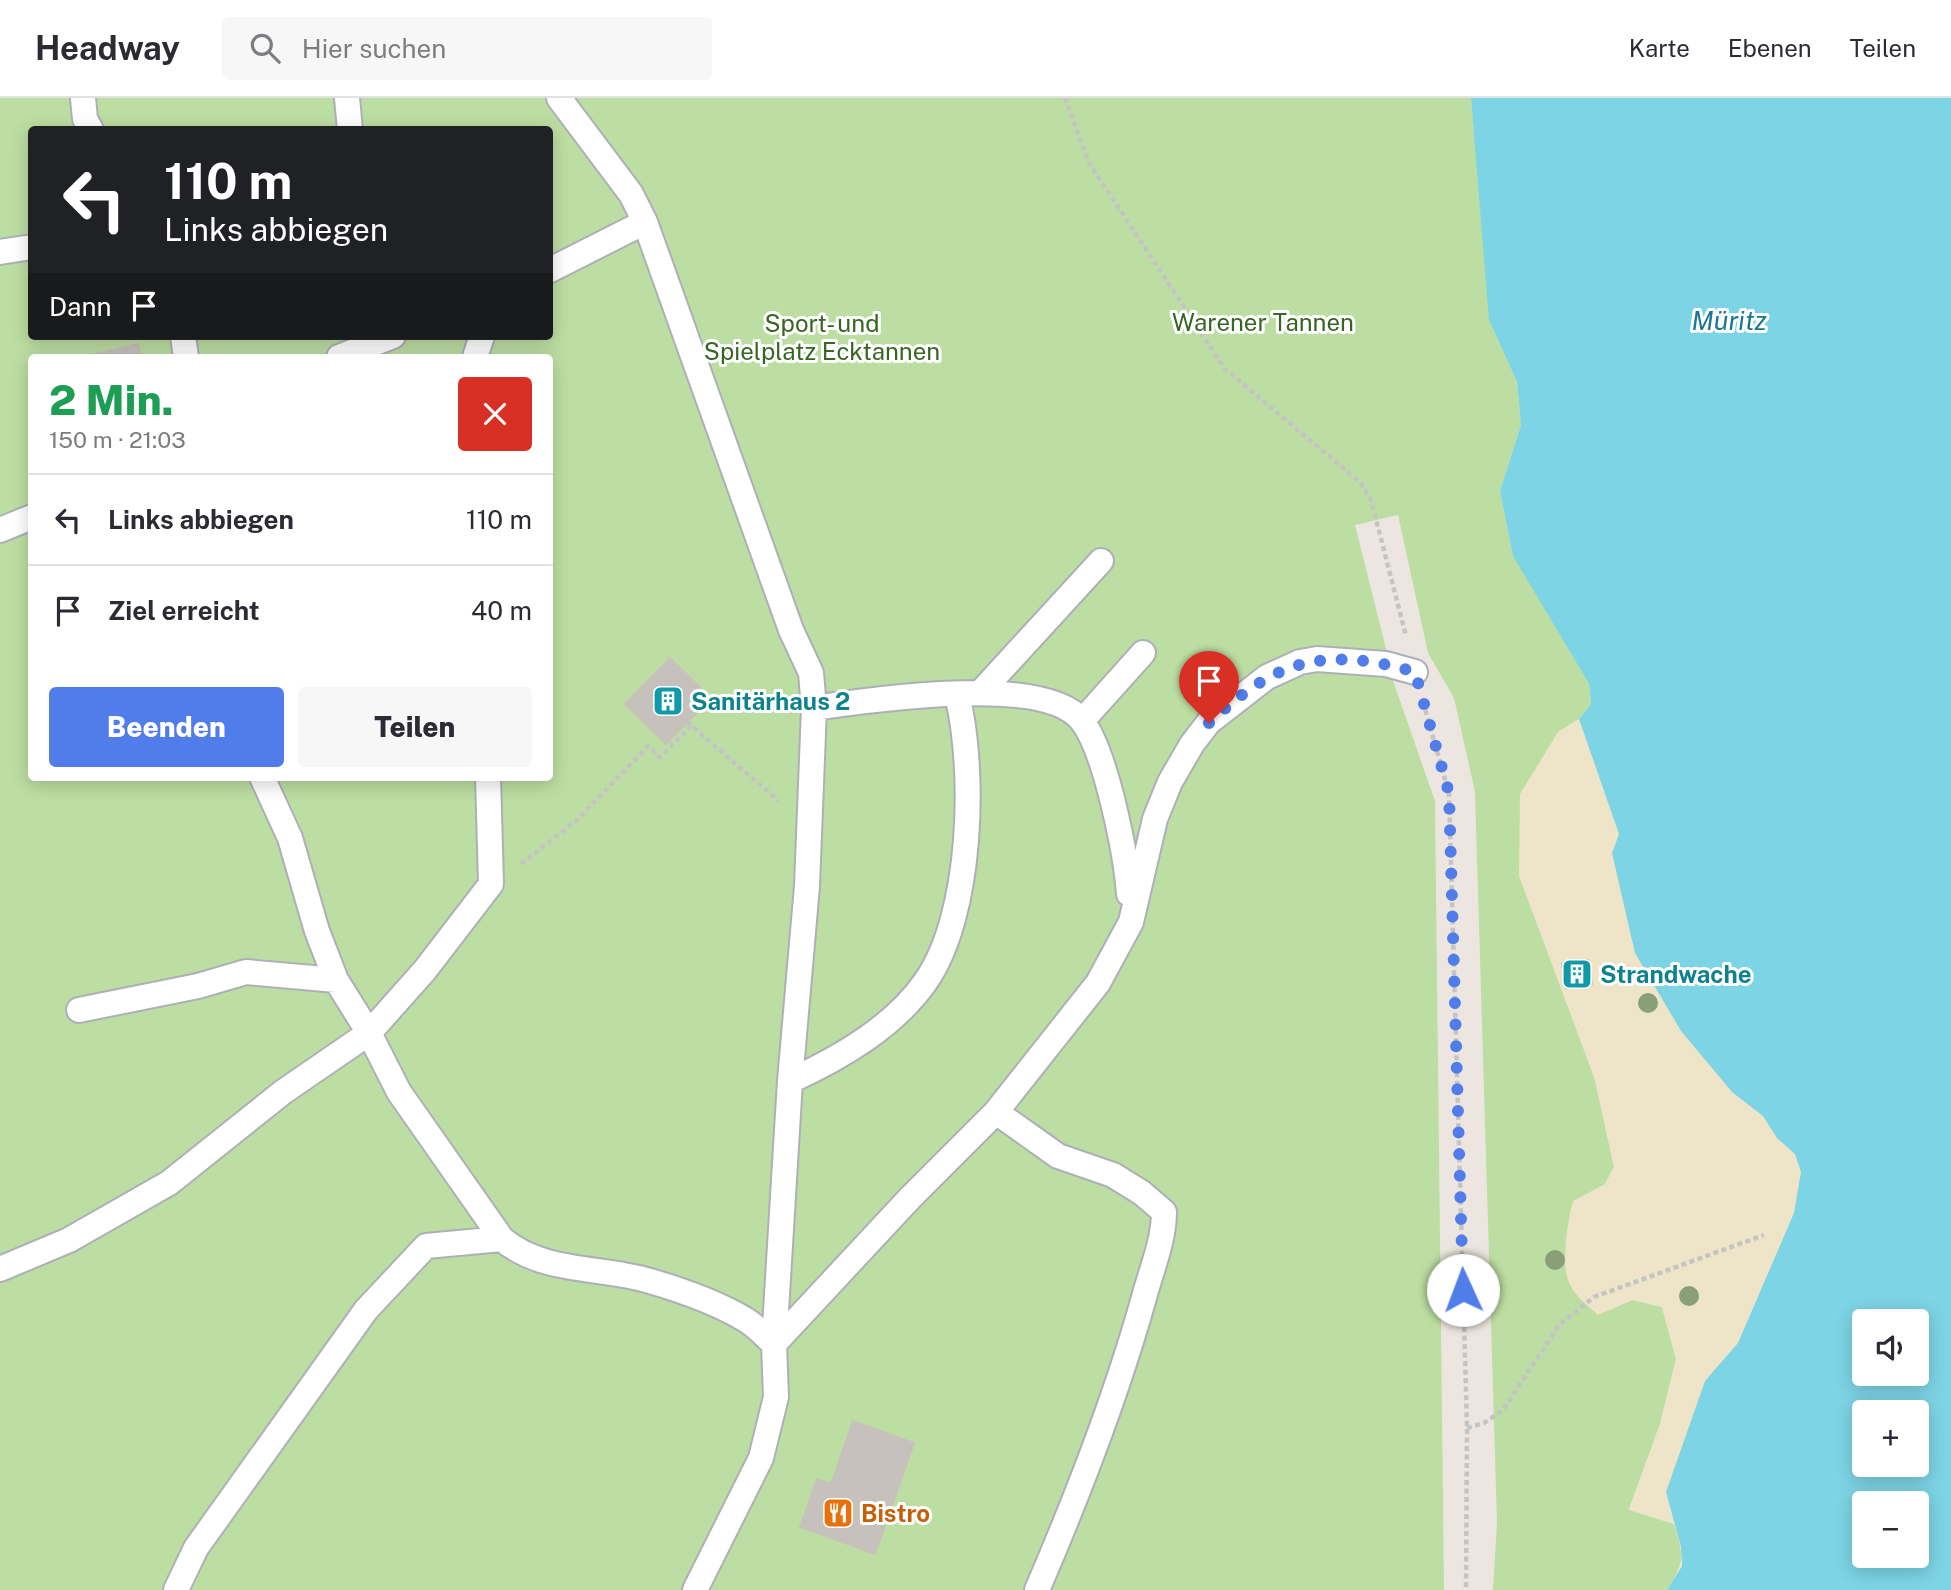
<!DOCTYPE html>
<html lang="de">
<head>
<meta charset="utf-8">
<style>
	:root { --surface:#fff; --page:#f7f7f7; --text:#2b2b33; --muted:#7c7c81; --line:#e1e1e2; --accent:#507dea }
	body { margin:0; font-family:"Public Sans",sans-serif; background:var(--page); color:var(--text); height:100vh; display:flex; flex-direction:column; font-size:26px; white-space:nowrap }
	* { box-sizing:border-box; margin:0 }
	p { font-size:23px; color:var(--muted) }
	.icon { flex:none; width:38px; height:38px; fill:none; stroke:currentColor; stroke-width:2; stroke-linecap:round; stroke-linejoin:round }
	.map { position:relative; flex:1; overflow:hidden }
	.side { position:absolute; left:28px; top:256px; width:525px; height:427px; display:flex; flex-direction:column; background:var(--surface); border-radius:7px; box-shadow:0 4px 18px #0003 }
	.side>* { flex:none }
	.hud { position:absolute; left:28px; top:28px; width:525px; height:214px; border-radius:7px; box-shadow:0 4px 18px #0003; background:#202124; color:#fff; overflow:hidden }
	.controls { position:absolute; left:1852px; top:1211px; display:grid; gap:14px }
	.controls a { display:grid; place-items:center; width:77px; height:77px; border-radius:7px; background:var(--surface); box-shadow:0 4px 18px #0003; font-size:35px }
	.pin { position:absolute; display:grid; place-items:center; width:60px; height:60px; color:#fff; margin:-72px -30px; border-radius:50% 50% 50% 0; rotate:-45deg; box-shadow:0 0 7px #0007 }
	.pin .icon { rotate:45deg }
	.me { position:absolute; width:77px; margin:-38px; rotate:358deg; stroke-linejoin:round; filter:drop-shadow(0 0 5px #0008) }
	.turn { display:flex; align-items:center; gap:24px; height:147px; padding:0 21px; font-size:32px }
	.turn .icon { width:91px; height:91px; stroke-width:2.5 }
	.turn b { display:block; font-size:49px; line-height:60px }
	.then { display:flex; align-items:center; height:66px; padding:0 21px; background:#0003; gap:14px; font-size:26px }
	.round { display:grid; place-items:center; flex:none; width:74px; height:74px; border-radius:7px; background:var(--page) }
	.headline { display:flex; align-items:center; justify-content:space-between; height:119px; padding:0 21px }
	h1 { font-size:42px; font-weight:800; line-height:52px; color:#1e9e55 }
	.button { display:flex; gap:14px; margin-top:auto; padding:14px 21px }
	.button a { flex:1; height:80px; border-radius:7px; background:var(--accent); color:#fff; font-size:28px; font-weight:800; line-height:80px; text-align:center }
	.button a+a { background:var(--page); color:var(--text) }
	ul { padding:0; list-style:none }
	li { display:flex; align-items:center; gap:21px; height:91px; padding:0 21px; border-top:2px solid var(--line) }
	li div { flex:1 }
	li b { display:block; font-size:26px }
	li em { font-style:normal }
	header { display:flex; align-items:center; gap:42px; box-sizing:border-box; height:98px; padding:0 35px; background:var(--surface); border-bottom:2px solid var(--line) }
	header strong { font-size:33px }
	nav { display:flex; gap:38px; margin-inline-start:auto; font-size:24px }
	.search { width:490px; height:63px; background:var(--page); display:flex; align-items:center; gap:18px; box-sizing:border-box; padding:0 24px; border-radius:7px; color:var(--muted); font-size:26px }
	.map>svg:first-child { display:block }
</style>
</head>
<body>
<header>
<strong>Headway</strong>
<div class="search"><svg class="icon" aria-label="search" viewBox="0 0 24 24"><circle cx="10" cy="10" r="6"/><path d="M15 15l6 6"/></svg>Hier suchen</div>
<nav><a>Karte</a><a>Ebenen</a><a>Teilen</a></nav>
</header>
<div class="map">
<svg width="1951" height="1492" viewBox="0 0 1951 1492">
	<rect width="100%" height="100%" fill="#ede6e0"/>
	<path fill="#bddea2" fill-rule="evenodd" d="M0,0H1471L1474,36L1486,46L1489,222L1517,284L1521,327L1500,393L1513,457L1589,586L1591,606L1579,621L1558,634L1595,982L1614,1069L1605,1086L1633,1202L1662,1209L1676,1261L1660,1326L1629,1411L1674,1426C1684,1458 1685,1464 1667,1492H1493L1497,1424L1475,694L1454,600L1428,555L1398,417L1355,427L1387,555L1298,553L1304,578L1318,573L1386,575L1392,580L1435,703L1444,1492H0ZM32,32H550V238H32ZM32,259H550V679H32Z"/>
	<path fill="#eee4c7" d="M1579,621L1619,736L1612,755L1732,994L1763,1018L1777,1040L1795,1056L1801,1074L1794,1115L1738,1245L1705,1283L1667,1394L1674,1426L1629,1412L1660,1326L1676,1261L1662,1209L1633,1202L1598,1217C1586,1206 1571,1195 1567,1179C1562,1160 1568,1121 1573,1103L1605,1086L1614,1069L1595,982L1519,778L1520,696L1558,634Z"/>
	<path fill="#7dd4e5" fill-rule="evenodd" d="M1471,0H1951V1492H1667L1682,1468L1681,1449L1666,1394L1705,1283L1738,1245L1794,1115L1801,1074L1795,1056L1777,1040L1763,1018L1732,994L1681,933L1635,855L1612,755L1619,736L1579,621L1591,606L1589,586L1513,458L1500,393L1521,327L1517,284L1489,222ZM1864,1223H1916V1276H1864ZM1864,1314H1916V1367H1864ZM1864,1405H1916V1458H1864Z"/>
	<path fill="#c6c1bc" stroke="#c8c2ba" stroke-width="2" d="M138,246L141,259H83Z
		M670,560L711,600L666,646L625,606Z
		M1588,862L1592,886L1566,890L1562,866Z
		M853,1323L914,1345L875,1456L800,1429L817,1381L831,1386Z"/>
	<g fill="none" stroke-linecap="round" stroke-linejoin="round">
		<g stroke="#adb0b7" stroke-width="28">
			<path id="pedestrian" d="M83,0L85,21L91,32
				M347,0L350,32
				M559,0L631,96L645,124L791,532L811,575L814,610L807,788L790,983L774,1246L776,1299L761,1360L695,1492
				M0,154L32,149
				M550,172L645,124
				M183,238L186,259
				M339,259L393,238
				M475,259L482,238
				M0,432L32,419
				M980,595L1101,463
				M814,610C870,602 1045,575 1082,623C1106,654 1126,756 1129,796
				M1082,623L1143,555
				M262,679L290,740L317,833L336,882L369,935L399,994L502,1141C543,1176 601,1168 650,1183C681,1192 718,1205 746,1222C756,1228 765,1238 774,1246L910,1100L996,1014L1098,885L1131,824L1155,721L1170,684L1192,646L1209,624L1267,579L1300,564L1317,561L1386,566L1415,574
				M79,912L198,888L246,874L336,882
				M790,983C840,960 894,929 926,883C972,817 976,673 957,597
				M996,1014L1058,1058L1113,1077L1142,1095L1164,1114C1164,1142 1152,1170 1145,1196C1117,1297 1078,1397 1037,1492
				M0,1171L69,1142L169,1085L283,994L369,935L425,872L491,786L488,679
				M176,1492L196,1450L366,1212L426,1148L502,1141"/>
		</g>
		<path stroke="#c4c4c4" stroke-width="4.5" stroke-dasharray="5 3.5" stroke-linecap="butt" d="M1065,0L1089,65L1225,271L1361,385L1371,402L1406,538
			M1423,604L1449,695L1467,1330L1466,1492
			M687,624L779,703
			M521,766L577,722L648,648L660,659L691,628
			M1467,1330L1484,1325L1503,1312L1559,1227L1594,1199L1764,1137"/>
		<use href="#pedestrian" stroke="#fff" stroke-width="24"/>
	</g>
	<g fill="#899f78">
		<circle cx="1648" cy="905" r="10"/>
		<circle cx="1555" cy="1162" r="10"/>
		<circle cx="1689" cy="1198" r="10"/>
	</g>
	<g fill="none" stroke-linecap="round" stroke-linejoin="round">
		<path stroke="#507dea" stroke-width="12" stroke-dasharray="0 21.6" d="M1209,625C1277,561 1325,548 1415,574L1449,695L1463,1192"/>
	</g>
	<defs>
		<g id="building-square" transform="scale(1.575)"><rect x="-9" y="-9" width="18" height="18" rx="4" fill="#0f9aa8" stroke="#fff"/><path d="M-4-6H4V6H1V3H-1V6H-4ZM-2.5-4.3h1.7v1.8h-1.7ZM.8-4.3h1.7v1.8H.8ZM-2.5-1h1.7V.8h-1.7ZM.8-1h1.7V.8H.8Z" fill="#fff"/></g>
		<g id="restaurant-square" transform="scale(1.575)"><rect x="-9" y="-9" width="18" height="18" rx="4" fill="#e8710a" stroke="#fff"/><path d="M-5-6h1v4h1v-4h1v4h1v-4h1v5L-1.5 .5V6h-2V.5L-5-1ZM5-6V6H3V1.5H1.5Q1.5-4 5-6Z" fill="#fff"/></g>
	</defs>
	<g fill-rule="evenodd">
		<use href="#building-square" x="668" y="603"/>
		<use href="#building-square" x="1577" y="876"/>
		<use href="#restaurant-square" x="838" y="1415"/>
	</g>
	<g text-anchor="middle" dominant-baseline="central" stroke-width="6" stroke-linejoin="round" paint-order="stroke">
		<g font-size="24" fill="#376522" stroke="#fff">
			<text x="1263" y="224">Warener Tannen</text>
			<text x="822" y="225">Sport- und<tspan x="822" dy="28">Spielplatz Ecktannen</tspan></text>
		</g>
		<g font-size="24" font-weight="bold" fill="#0d838f" stroke="#fff" text-anchor="start">
			<text x="691" y="603">Sanitärhaus 2</text>
			<text x="1600" y="876">Strandwache</text>
		</g>
		<g font-size="24" font-weight="bold" fill="#c56008" stroke="#fff" text-anchor="start">
			<text x="861" y="1415">Bistro</text>
		</g>
		<g font-size="26" font-style="italic" fill="#1a7693" stroke="#fff">
			<text x="1729" y="222">Müritz</text>
		</g>
	</g>
</svg>
<div class="controls">
<a><svg class="icon" aria-label="sound" viewBox="0 0 24 24"><path d="M4 9h4l5-4v14l-5-4H4zM17 9q2 3 0 6"/></svg></a>
<a>+</a>
<a>−</a>
</div>
<div class="pin" style="left:1209px;top:625px;background:#d93025"><svg class="icon" aria-label="arrive" viewBox="0 0 24 24"><path d="M6 21V4h12l-3 4 3 4H6"/></svg></div>
<svg class="me" style="left:1463px;top:1192px" viewBox="-20 -20 40 40"><circle r="19" fill="#fff"/><path d="M0-13L10 11 0 6-10 11z" fill="#507dea"/></svg>
<div class="hud">
<div class="turn"><svg class="icon" aria-label="left" viewBox="0 0 24 24"><path d="M17 20v-9H6M10 6l-5 5 5 5"/></svg><div><b>110 m</b>Links abbiegen</div></div>
<div class="then">Dann<svg class="icon" aria-label="arrive" viewBox="0 0 24 24"><path d="M6 21V4h12l-3 4 3 4H6"/></svg></div>
</div>
<section class="side">
<div class="headline"><div><h1>2 Min.</h1><p>150 m · 21:03</p></div><a class="round" style="background:#d93025;color:#fff"><svg class="icon" aria-label="close" viewBox="0 0 24 24"><path d="M6 6l12 12M18 6L6 18"/></svg></a></div>
<ul>
<li><svg class="icon" aria-label="left" viewBox="0 0 24 24"><path d="M17 20v-9H6M10 6l-5 5 5 5"/></svg><div><b>Links abbiegen</b></div><em>110 m</em></li>
<li><svg class="icon" aria-label="arrive" viewBox="0 0 24 24"><path d="M6 21V4h12l-3 4 3 4H6"/></svg><div><b>Ziel erreicht</b></div><em>40 m</em></li>
</ul>
<div class="button"><a>Beenden</a><a>Teilen</a></div>
</section>
</div>
</body>
</html>
